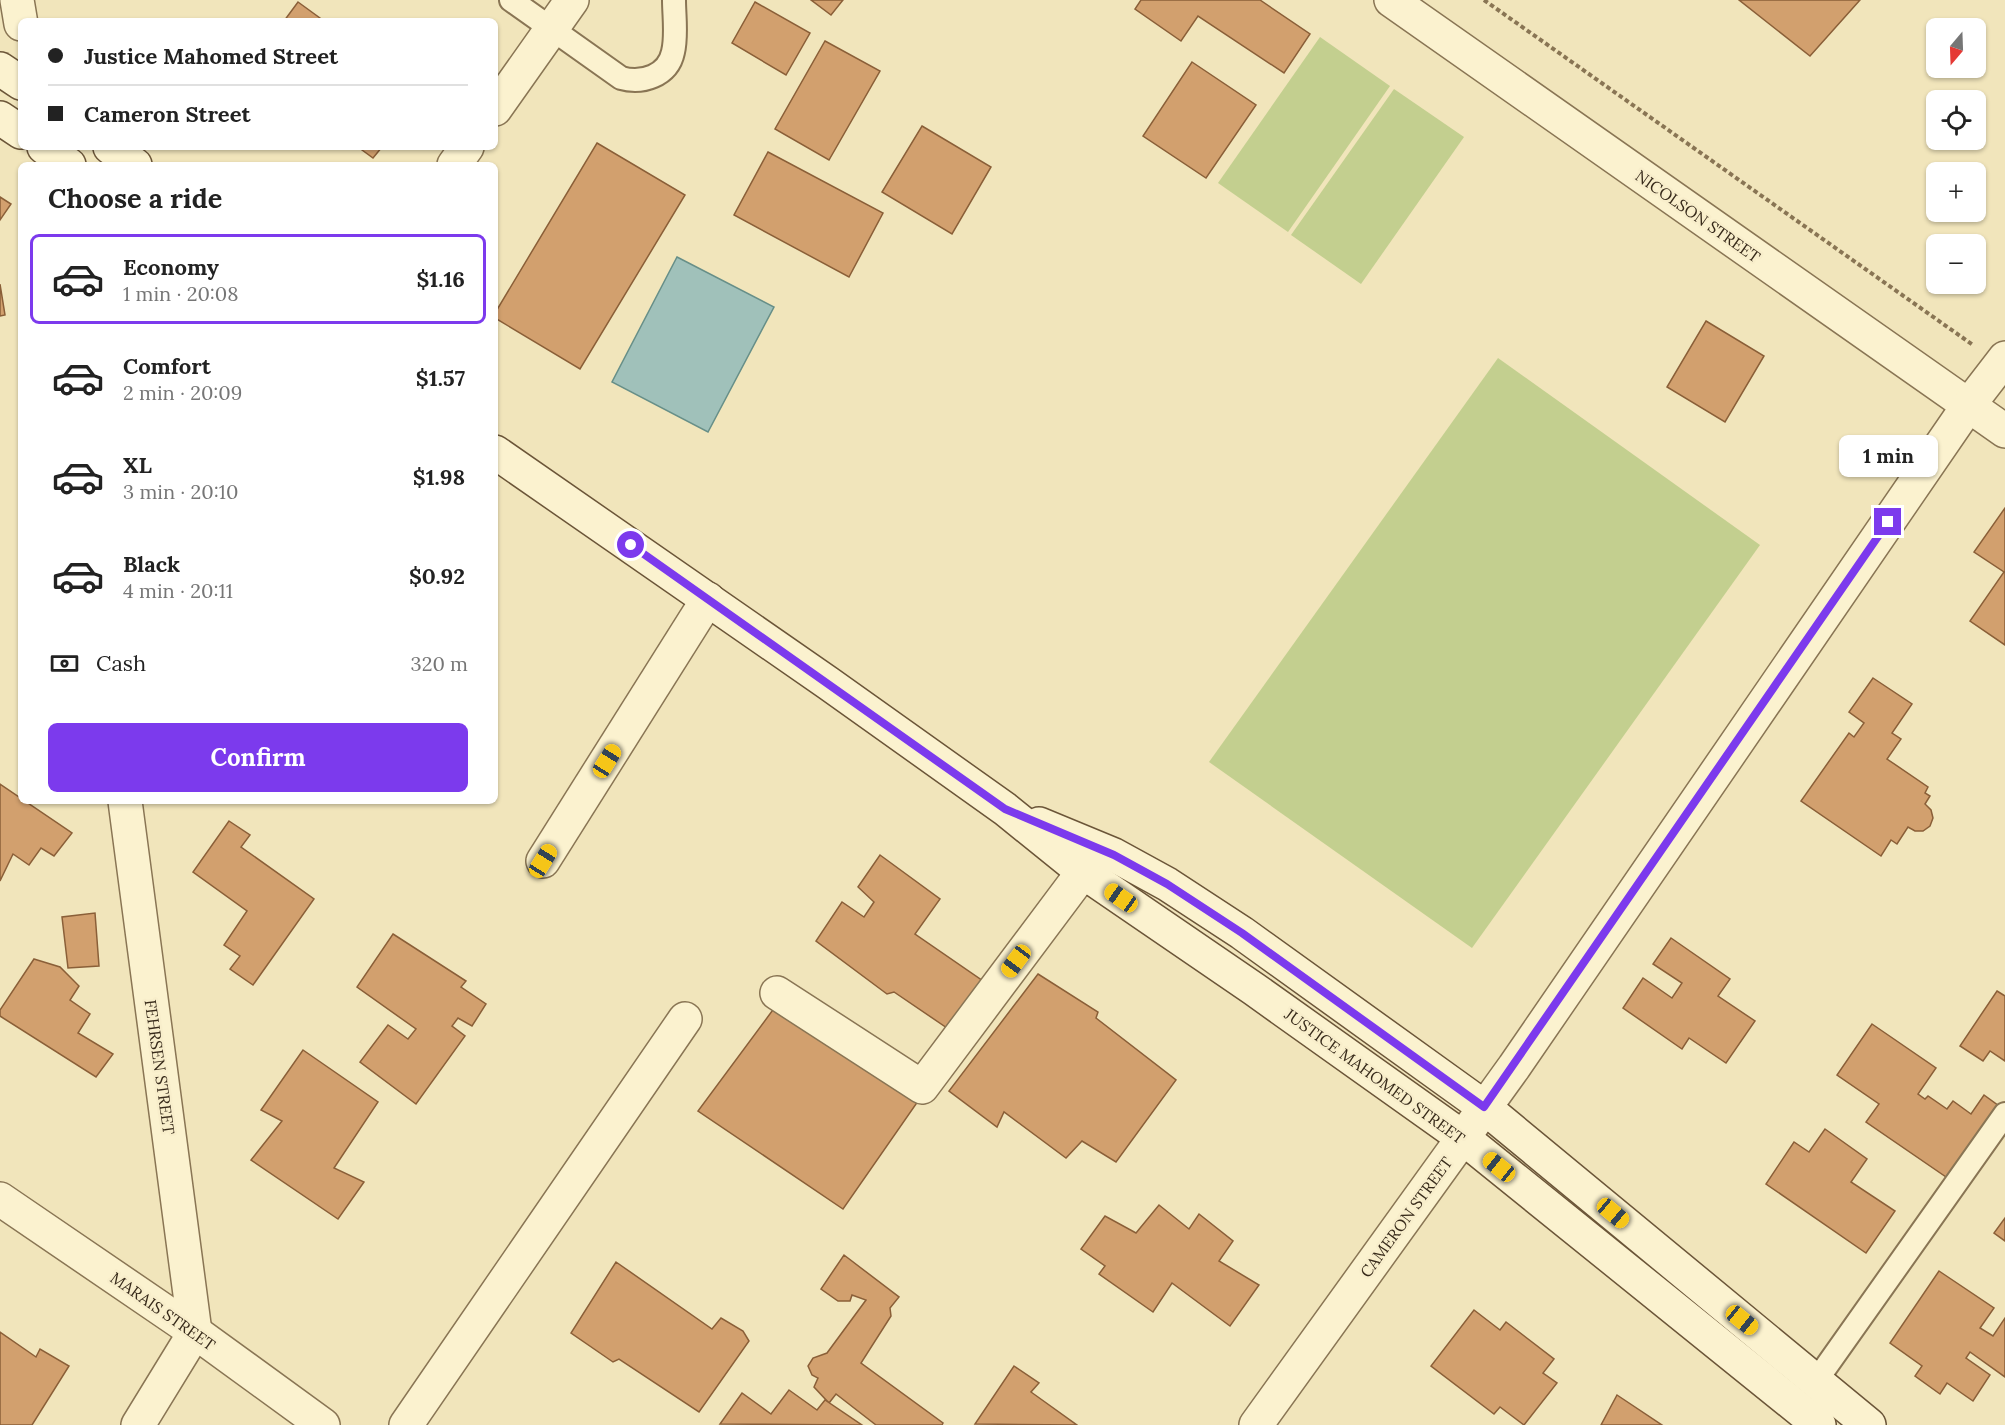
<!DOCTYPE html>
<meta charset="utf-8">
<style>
:root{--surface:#fff;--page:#f6f6f6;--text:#222;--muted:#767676;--line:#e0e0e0;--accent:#7c3aed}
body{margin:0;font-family:Lora,serif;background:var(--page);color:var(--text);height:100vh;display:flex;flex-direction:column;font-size:22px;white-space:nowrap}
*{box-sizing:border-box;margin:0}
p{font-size:20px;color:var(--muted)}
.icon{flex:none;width:33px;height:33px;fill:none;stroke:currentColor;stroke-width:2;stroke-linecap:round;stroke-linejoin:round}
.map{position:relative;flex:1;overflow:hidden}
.panel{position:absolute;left:18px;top:162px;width:480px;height:642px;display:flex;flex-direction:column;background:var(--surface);border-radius:9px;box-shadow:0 2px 4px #0004}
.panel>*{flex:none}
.hud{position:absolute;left:18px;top:18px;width:480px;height:132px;border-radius:9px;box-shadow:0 2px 4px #0004;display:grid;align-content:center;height:132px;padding:0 30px;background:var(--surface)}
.needle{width:39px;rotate:199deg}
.buttons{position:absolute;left:1926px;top:18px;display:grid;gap:12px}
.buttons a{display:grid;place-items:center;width:60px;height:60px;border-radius:9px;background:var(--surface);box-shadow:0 2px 4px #0004;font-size:30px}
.end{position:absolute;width:27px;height:27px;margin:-14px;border:8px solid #7c3aed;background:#fff;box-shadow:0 0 0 3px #fff}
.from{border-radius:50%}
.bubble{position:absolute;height:42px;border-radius:9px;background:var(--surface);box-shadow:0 2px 4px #0004;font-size:20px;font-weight:800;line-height:42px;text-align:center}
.car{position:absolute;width:18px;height:36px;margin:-18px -9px;border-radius:8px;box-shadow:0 0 4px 2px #0007;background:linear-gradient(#f5c518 24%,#345 0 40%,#f5c518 0 76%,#345 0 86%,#f5c518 0)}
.hud b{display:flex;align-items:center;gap:21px;height:57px;font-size:22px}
.hud b+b{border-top:2px solid var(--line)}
.hud i{width:15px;height:15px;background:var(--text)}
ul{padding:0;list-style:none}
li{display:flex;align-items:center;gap:18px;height:90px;margin:0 12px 9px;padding:0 18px;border:3px solid transparent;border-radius:9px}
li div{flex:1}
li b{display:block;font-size:22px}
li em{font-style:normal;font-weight:800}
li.active{border-color:var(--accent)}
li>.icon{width:54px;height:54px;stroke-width:1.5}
h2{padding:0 30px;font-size:27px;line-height:72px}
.pay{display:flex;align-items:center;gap:15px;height:66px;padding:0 30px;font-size:22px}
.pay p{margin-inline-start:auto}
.primary-button{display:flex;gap:12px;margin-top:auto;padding:12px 30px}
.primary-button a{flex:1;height:69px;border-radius:9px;background:var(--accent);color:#fff;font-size:24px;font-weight:800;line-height:69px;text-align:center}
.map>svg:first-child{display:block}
</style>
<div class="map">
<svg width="2005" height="1425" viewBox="0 0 2005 1425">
<rect width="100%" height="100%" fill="#f1e5bb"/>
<g fill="#c3cf8f">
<polygon points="1320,37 1390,86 1288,232 1218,183"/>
<polygon points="1394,89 1464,137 1361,284 1291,235"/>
<polygon points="1498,358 1760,545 1472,948 1209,762"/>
</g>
<polygon fill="#a0c1ba" stroke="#678f88" stroke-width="1.5" points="677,257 774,307 708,432 612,382"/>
<g fill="#d2a06e" stroke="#8a5f38" stroke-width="1.5">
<polygon points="811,0 843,0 831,15"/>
<polygon points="1141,0 1260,0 1310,34 1284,73 1198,16 1181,41 1135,9"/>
<polygon points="1739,0 1860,0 1810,56"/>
<polygon points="298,2 324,21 284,21"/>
<polygon points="755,2 810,33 786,75 732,43"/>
<polygon points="825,41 880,71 829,160 775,129"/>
<polygon points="1192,62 1256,105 1206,178 1143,136"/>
<polygon points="922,126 991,167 952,234 882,192"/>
<polygon points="597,143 685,195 580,369 495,318 495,313"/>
<polygon points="358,147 382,147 373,158"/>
<polygon points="768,152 883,213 849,277 734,215"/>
<polygon points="0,197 11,204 0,220"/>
<polygon points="0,284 5,315 0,316"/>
<polygon points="1706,321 1764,356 1725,422 1667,387"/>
<polygon points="2005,508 2005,645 1970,621 2004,572 1974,552"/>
<polygon points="1873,678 1912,704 1892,733 1901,739 1887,759 1928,787 1925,793 1930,796 1925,804 1931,810 1933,818 1930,826 1923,831 1915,831 1908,827 1897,844 1891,840 1881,856 1801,801 1849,733 1854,737 1864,723 1849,712"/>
<polygon points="0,784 72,833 54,856 41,848 29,865 13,854 0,881"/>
<polygon points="229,821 250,835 241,847 314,899 253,985 230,969 240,956 224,945 247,911 193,872"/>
<polygon points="880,855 940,899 915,934 983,981 950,1030 894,992 887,994 816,941 842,902 864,917 874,902 858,887"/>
<polygon points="95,913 99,966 68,968 62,917"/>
<polygon points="393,934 466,981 461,987 486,1004 472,1026 458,1018 452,1026 465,1036 416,1104 360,1062 388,1025 408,1039 416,1029 357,987"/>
<polygon points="1671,938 1730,979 1718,996 1755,1021 1726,1063 1689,1038 1682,1049 1623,1008 1643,978 1672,998 1682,983 1653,964"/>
<polygon points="34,959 60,967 79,986 70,1000 90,1014 78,1033 113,1054 96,1077 0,1016 0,1010"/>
<polygon points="1038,974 1098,1012 1096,1018 1176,1080 1116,1162 1082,1141 1066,1158 1004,1112 997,1127 949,1091"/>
<polygon points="1997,991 2005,996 2005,1061 1990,1051 1983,1061 1960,1046"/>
<polygon points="781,999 923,1094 843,1209 698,1111"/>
<polygon points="1872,1024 1936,1068 1918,1094 1925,1099 1928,1096 1947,1109 1953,1101 1971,1114 1984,1095 1999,1106 1949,1179 1866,1122 1879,1104 1837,1075"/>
<polygon points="303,1050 378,1102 334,1168 364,1182 338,1219 251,1160 282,1121 261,1110"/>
<polygon points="1825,1129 1867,1159 1851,1182 1895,1211 1866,1253 1766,1184 1794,1142 1809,1152"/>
<polygon points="1159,1205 1189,1229 1199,1214 1233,1241 1219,1261 1259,1285 1230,1326 1172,1283 1153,1312 1099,1274 1105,1266 1081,1249 1105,1216 1136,1233"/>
<polygon points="2005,1218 2005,1241 1994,1233"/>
<polygon points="844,1255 899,1297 890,1308 891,1316 861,1363 943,1423 942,1425 876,1425 836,1394 829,1403 814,1387 818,1378 812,1375 808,1366 813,1358 827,1353 866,1300 852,1295 850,1301 838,1301 821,1289"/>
<polygon points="616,1262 712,1329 721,1318 743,1331 749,1341 699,1412 619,1359 613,1362 571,1333"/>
<polygon points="1939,1271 1994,1308 1980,1328 1993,1336 2005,1318 2005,1377 1970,1352 1966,1358 1990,1375 1973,1401 1947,1383 1940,1394 1915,1376 1922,1366 1890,1343"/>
<polygon points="1474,1310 1500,1330 1506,1322 1554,1359 1543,1373 1557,1383 1524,1425 1500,1407 1494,1414 1431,1366"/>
<polygon points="0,1332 36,1357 40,1349 69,1366 32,1425 0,1425"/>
<polygon points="1014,1366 1039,1383 1031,1392 1077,1425 975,1424"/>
<polygon points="789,1390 817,1410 825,1400 862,1425 720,1424 742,1393 771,1414"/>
<polygon points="1617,1395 1662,1425 1601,1425"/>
</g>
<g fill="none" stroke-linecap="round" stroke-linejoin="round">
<defs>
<g id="service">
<path d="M511,0L621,78C642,84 668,76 673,52C677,36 674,16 674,0"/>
<polyline points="1816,1381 2005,1114"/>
</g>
<g id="minor">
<polyline points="17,0 21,24"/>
<polyline points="1391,0 2005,431"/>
<polyline points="495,109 572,0"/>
<polyline points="454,165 467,147"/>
<polyline points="125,801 195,1332 138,1425"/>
<polyline points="543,861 708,599"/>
<polyline points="777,993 922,1087 1083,872"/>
<polyline points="0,1199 195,1332 323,1425"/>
<polyline points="406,1425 685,1019"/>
<polyline points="1256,1425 1514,1067 1968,406 2005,358"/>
</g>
<g id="secondary">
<polyline points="0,69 21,83"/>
<polyline points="0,118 21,132"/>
<polyline points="44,147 69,165"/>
<polyline points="110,147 135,165"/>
<polyline points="495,452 828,683 1005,809 1083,872 1254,989 1462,1137 1819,1425"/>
<polyline points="1039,824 1114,855 1167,884 1242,933 1484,1107 1869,1425"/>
</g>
</defs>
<use href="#service" stroke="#897554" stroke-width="26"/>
<use href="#minor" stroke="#897554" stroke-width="36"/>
<use href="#secondary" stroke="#6b5538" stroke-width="36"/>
<polyline stroke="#897554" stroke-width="4" stroke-dasharray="4.5 3" stroke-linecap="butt" points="1484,0 1973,345"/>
<use href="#service" stroke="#fbf2cf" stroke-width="22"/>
<use href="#minor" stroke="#fbf2cf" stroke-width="33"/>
<use href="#secondary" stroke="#fbf2cf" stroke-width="33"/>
</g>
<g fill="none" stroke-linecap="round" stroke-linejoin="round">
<polyline stroke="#7c3aed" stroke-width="8" points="631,545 1005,809 1114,855 1167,884 1242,933 1484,1107 1888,522"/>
</g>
<g text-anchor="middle" stroke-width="5" stroke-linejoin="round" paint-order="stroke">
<g font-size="16" fill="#372a1a" stroke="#f8eecb">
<text transform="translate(1698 216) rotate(35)" y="6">NICOLSON STREET</text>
<text transform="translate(160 1067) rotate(82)" y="6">FEHRSEN STREET</text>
<text transform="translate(1375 1076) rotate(36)" y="6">JUSTICE MAHOMED STREET</text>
<text transform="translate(1406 1217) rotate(-54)" y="6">CAMERON STREET</text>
<text transform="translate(163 1311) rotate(35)" y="6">MARAIS STREET</text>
</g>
</g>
</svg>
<div class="buttons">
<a><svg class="needle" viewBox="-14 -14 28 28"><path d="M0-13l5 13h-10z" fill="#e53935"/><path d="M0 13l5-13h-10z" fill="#767676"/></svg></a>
<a><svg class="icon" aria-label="locate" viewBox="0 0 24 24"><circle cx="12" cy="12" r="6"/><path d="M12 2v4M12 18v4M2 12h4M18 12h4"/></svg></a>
<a>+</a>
<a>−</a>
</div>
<i class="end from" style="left:631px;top:545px"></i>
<i class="end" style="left:1888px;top:522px"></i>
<div class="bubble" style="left:1839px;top:435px;width:99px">1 min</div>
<i class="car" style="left:607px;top:761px;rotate:32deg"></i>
<i class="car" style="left:543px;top:861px;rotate:32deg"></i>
<i class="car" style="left:1121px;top:898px;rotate:305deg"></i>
<i class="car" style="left:1016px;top:961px;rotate:217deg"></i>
<i class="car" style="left:1499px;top:1167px;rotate:309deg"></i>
<i class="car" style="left:1613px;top:1213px;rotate:130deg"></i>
<i class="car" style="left:1742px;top:1320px;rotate:129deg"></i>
<div class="hud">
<b><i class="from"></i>Justice Mahomed Street</b>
<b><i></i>Cameron Street</b>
</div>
<section class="panel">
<h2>Choose a ride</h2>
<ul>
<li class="active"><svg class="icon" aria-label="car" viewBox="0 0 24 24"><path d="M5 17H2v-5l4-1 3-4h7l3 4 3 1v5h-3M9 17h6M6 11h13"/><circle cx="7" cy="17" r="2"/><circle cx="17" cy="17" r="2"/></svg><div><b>Economy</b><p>1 min · 20:08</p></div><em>$1.16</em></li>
<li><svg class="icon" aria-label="car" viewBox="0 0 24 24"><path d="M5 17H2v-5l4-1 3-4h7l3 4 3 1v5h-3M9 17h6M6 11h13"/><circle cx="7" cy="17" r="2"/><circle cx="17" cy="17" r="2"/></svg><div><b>Comfort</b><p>2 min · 20:09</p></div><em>$1.57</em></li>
<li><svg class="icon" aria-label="car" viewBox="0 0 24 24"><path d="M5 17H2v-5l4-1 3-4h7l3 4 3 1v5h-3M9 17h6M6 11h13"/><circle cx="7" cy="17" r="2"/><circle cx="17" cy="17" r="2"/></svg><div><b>XL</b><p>3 min · 20:10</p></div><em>$1.98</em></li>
<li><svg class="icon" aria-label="car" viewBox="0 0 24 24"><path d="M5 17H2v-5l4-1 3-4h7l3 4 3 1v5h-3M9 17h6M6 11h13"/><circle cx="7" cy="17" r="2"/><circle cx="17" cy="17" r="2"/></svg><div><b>Black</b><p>4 min · 20:11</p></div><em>$0.92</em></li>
</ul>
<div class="pay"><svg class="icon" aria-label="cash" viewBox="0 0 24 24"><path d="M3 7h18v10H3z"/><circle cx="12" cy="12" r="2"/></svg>Cash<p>320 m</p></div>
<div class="primary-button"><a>Confirm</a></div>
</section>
</div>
